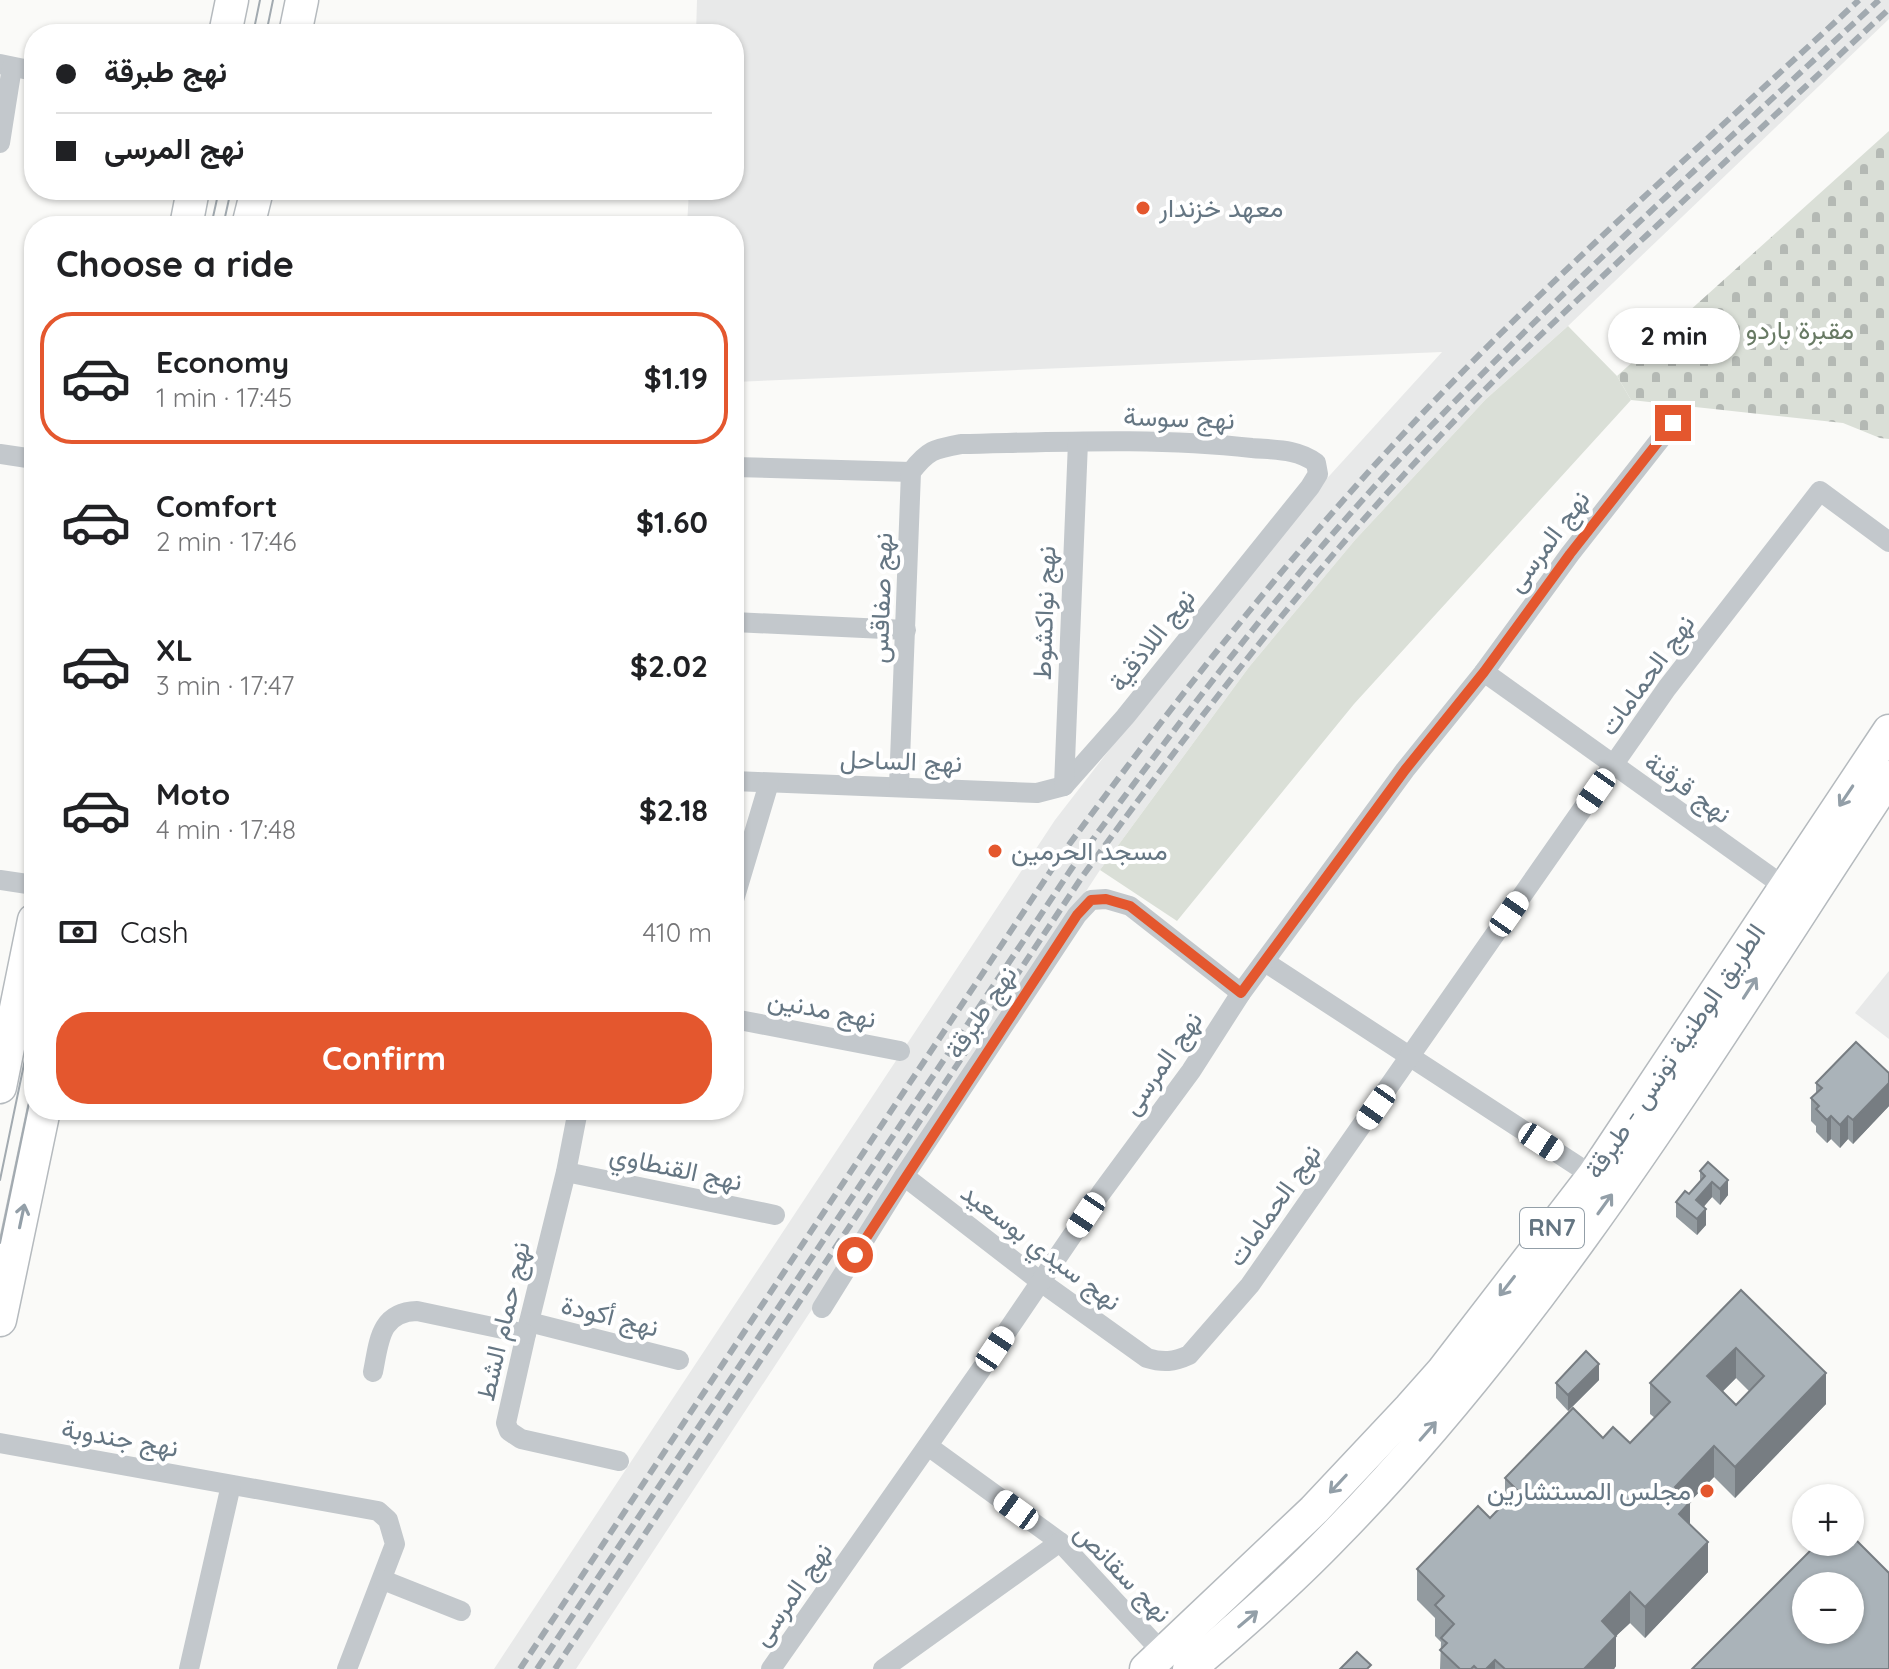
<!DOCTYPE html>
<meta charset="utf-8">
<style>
:root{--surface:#fff;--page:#f6f6f6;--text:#202124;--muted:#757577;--line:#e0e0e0;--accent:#e4572e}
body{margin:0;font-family:Quicksand,Vazirmatn,sans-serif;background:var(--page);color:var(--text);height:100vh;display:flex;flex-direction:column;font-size:30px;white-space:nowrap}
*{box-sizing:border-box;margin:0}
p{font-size:26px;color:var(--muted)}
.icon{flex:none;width:44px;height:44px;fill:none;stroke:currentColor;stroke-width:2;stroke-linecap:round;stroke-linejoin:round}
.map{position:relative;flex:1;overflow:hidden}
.details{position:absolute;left:24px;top:216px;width:720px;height:904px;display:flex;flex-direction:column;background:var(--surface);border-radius:32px;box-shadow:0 2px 6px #0004}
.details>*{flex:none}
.guide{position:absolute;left:24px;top:24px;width:720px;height:176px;border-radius:32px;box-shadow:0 2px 6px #0004;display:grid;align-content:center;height:176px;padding:0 32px;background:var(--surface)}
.buttons{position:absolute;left:1792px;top:1484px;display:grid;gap:16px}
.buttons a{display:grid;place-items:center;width:72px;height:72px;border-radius:50%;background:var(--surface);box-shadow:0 2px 6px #0004;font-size:40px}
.end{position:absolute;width:36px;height:36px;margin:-18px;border:10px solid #e4572e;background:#fff;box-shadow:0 0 0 4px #fff}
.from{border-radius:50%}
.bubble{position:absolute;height:56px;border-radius:28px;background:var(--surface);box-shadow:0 2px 6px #0004;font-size:26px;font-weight:800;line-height:56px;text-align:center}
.car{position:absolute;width:24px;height:48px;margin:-24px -12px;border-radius:10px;box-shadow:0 0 6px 2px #0007;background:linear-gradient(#fff 24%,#345 0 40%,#fff 0 76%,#345 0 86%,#fff 0)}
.guide b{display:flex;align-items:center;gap:28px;height:76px;font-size:30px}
.guide b+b{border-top:2px solid var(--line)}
.guide i{width:20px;height:20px;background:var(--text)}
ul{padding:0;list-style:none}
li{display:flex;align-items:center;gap:24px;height:132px;margin:0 16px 12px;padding:0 16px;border:4px solid transparent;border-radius:32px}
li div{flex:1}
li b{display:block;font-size:30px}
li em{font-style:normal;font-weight:800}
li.current{border-color:var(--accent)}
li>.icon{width:72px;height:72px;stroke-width:1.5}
h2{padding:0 32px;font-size:36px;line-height:96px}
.pay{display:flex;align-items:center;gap:20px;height:88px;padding:0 32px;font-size:30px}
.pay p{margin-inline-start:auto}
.primary-button{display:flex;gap:16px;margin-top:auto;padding:16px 32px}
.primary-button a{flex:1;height:92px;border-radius:32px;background:var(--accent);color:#fff;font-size:32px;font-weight:800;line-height:92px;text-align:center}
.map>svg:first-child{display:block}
</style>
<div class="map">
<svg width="1889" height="1669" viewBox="0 0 1889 1669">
<defs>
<pattern id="cemetery-stones" width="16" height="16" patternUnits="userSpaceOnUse" patternTransform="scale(2)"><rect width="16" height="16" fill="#dadfd7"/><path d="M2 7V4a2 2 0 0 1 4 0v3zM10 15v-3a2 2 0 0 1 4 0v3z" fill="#b4b9b4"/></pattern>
</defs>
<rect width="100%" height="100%" fill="#fafaf8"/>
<g fill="#e8e9e9">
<polygon points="697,0 1889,0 1889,19 1568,326 1486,399 1355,540 1249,667 1100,870 576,1669 494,1669 1055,820 1208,622 1311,496 1442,352 734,382 734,226 687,226 689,190 734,190 734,34 696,34"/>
<polygon points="1889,971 1889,1039 1855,1013"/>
</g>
<polygon fill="#dadfd7" points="1568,326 1617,376 1631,400 1354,704 1177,921 1100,870 1249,667 1355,540 1486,399"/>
<polygon fill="url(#cemetery-stones)" points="1889,131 1889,439 1880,438 1843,423 1631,400 1617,376"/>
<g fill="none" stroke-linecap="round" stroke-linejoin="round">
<defs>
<g id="primary">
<polyline points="225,34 232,0"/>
<polyline points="295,34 302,0"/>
<polyline points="186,226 193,190"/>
<polyline points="248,226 257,190"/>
<polyline points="0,1087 34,920"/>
<polyline points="0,1320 44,1110"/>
<polyline points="1146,1669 1314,1510 1410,1408 1442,1372 1593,1176 1889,731"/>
<path d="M1189,1669C1240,1626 1290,1582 1336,1534C1555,1310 1717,1037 1889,777"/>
</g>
</defs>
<use href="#primary" stroke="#b5babe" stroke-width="35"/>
<g stroke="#c3c8cc" stroke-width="20">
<polyline points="0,64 34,71"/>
<polyline points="0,143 12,67"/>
<polyline points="0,454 34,459"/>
<polyline points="734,467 911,472"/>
<polyline points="734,622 906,630"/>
<polyline points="1484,672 1785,887"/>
<polyline points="734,781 1037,793 1064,786"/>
<path d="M899,786L911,472C928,450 934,449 961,444C1058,442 1155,437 1252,448C1275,450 1298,449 1316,463L1318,474L1310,487L1125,717L1064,786"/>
<polyline points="1064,786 1078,442"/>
<polyline points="0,880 34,885"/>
<polyline points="734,900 769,783"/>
<polyline points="1265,962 1593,1176"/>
<polyline points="734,1019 900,1051"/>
<polyline points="578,1110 566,1172 526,1334 506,1423 509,1431 521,1439 619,1461"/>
<polyline points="566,1172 775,1215"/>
<path d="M904,1176L1041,1282L1147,1358C1163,1363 1174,1362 1189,1355L1250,1285L1667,688L1820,491L1889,542"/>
<polyline points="822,1308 904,1176 1077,915 1091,900 1106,899 1130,906 1241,993"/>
<polyline points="529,1322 679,1360"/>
<path d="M373,1372C379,1343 379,1312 417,1311L526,1334"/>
<polyline points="0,1443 378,1511 388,1520 395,1544 347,1669"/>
<polyline points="928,1446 1060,1542 1163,1653"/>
<polyline points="383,1580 461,1611"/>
<polyline points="189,1669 231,1485"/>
<polyline points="771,1669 980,1371 1101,1193 1191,1071 1241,993 1405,770 1484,672 1570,554 1673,423"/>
<polyline points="883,1669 1060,1542"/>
</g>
<use href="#primary" stroke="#fff" stroke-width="32"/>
<g stroke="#a2aab0" stroke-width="2">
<polyline points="253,34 260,0"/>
<polyline points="266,34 273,0"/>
<polyline points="211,226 219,190"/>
<polyline points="223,226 231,190"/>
<polyline points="0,1180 34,1016"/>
<polyline points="0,1243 34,1079"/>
</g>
<g stroke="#a2aab0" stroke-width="6" stroke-dasharray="12 6" stroke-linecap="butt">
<path d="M520,1669L1060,857C1172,704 1289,555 1420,416C1558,270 1711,137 1859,0"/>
<path d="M537,1669L1072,868C1184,714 1299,563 1431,426C1574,278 1728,140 1879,0"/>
<path d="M555,1669L1082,877C1193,724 1309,574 1439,437C1505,367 1576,301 1647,235C1727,160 1808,84 1889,9"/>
</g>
</g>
<g fill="#929a9f" fill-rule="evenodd">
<polygon points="1889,1073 1889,1106 1853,1144 1848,1139 1840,1148 1831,1139 1827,1143 1816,1132 1816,1126 1811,1121 1811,1098 1816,1093 1816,1083"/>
<polygon points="1700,1171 1728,1195 1720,1205 1712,1197 1703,1207 1706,1225 1697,1235 1676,1217 1676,1202 1689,1194 1700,1182"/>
<path d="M1741,1290L1826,1404L1735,1498L1714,1477L1690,1501V1525L1708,1572L1645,1638L1630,1623L1616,1636V1666L1614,1669H1440L1441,1642L1435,1636V1618L1417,1600V1569L1490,1518L1505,1502V1478L1603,1438L1630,1443L1655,1418L1650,1414V1383ZM1736,1378L1749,1391L1736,1405L1722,1392Z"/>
<polygon points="1599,1380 1568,1411 1556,1398 1556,1383"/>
</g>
<g fill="#777d82">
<polygon points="1889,1083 1889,1106 1853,1144 1853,1120"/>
<polygon points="1831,1116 1831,1139 1827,1143 1827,1120"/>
<polygon points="1848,1116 1848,1139 1840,1148 1840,1125"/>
<polygon points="1728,1180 1728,1195 1720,1205 1720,1189"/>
<polygon points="1712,1182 1712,1197 1696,1216 1696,1200"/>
<polygon points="1706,1209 1706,1225 1697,1235 1697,1219"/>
<polygon points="1736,1348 1736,1378 1707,1407 1707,1376"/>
<polygon points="1599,1364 1599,1380 1568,1411 1568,1395"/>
<polygon points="1826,1373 1826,1404 1735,1498 1735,1467"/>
<polygon points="1714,1446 1714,1477 1675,1517 1675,1487"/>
<polygon points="1690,1502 1690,1532 1679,1514"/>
<polygon points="1708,1542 1708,1572 1645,1638 1645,1607"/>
<polygon points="1630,1592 1630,1623 1616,1636 1616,1666 1614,1669 1584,1669 1602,1621"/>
<polygon points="1495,1660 1495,1669 1486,1669"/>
</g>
<g fill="#aab3b9" stroke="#777d82" stroke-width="2" fill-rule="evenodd">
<polygon points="1856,1042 1889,1073 1889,1083 1853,1120 1848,1116 1840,1125 1831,1116 1827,1120 1816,1109 1819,1106 1811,1098 1822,1088 1816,1083"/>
<polygon points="1708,1162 1728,1180 1720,1189 1712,1182 1696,1200 1706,1209 1697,1219 1676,1202 1685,1191 1689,1194 1705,1176 1700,1171"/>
<path d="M1741,1290L1826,1373L1735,1467L1714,1446L1675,1487L1690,1502L1679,1514L1708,1542L1645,1607L1630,1592L1602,1621L1616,1636L1584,1669H1505L1495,1660L1486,1669H1477L1474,1666L1471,1669H1460L1440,1650L1447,1643L1441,1638L1454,1624L1435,1605L1444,1596L1417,1569L1478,1506L1490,1518L1517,1490L1505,1478L1573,1408L1603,1438L1613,1427L1630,1443L1670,1402L1650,1383ZM1736,1348L1764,1376L1736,1405L1707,1376Z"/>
<polygon points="1586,1351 1599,1364 1568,1395 1556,1383"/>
<path d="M1850,1534L1889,1573V1669H1692L1819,1542H1850ZM1806,1586H1850V1630H1806Z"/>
<polygon points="1357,1652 1371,1665 1367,1669 1340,1669"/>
</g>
<defs><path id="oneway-shaft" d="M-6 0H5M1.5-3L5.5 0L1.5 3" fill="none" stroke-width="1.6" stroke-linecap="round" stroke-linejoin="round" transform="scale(2)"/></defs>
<g stroke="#939fa8">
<use href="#oneway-shaft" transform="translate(1846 796) rotate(124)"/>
<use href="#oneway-shaft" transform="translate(1750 988) rotate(-57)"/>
<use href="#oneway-shaft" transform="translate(1605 1204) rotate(-54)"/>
<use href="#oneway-shaft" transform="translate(22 1216) rotate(-78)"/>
<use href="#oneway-shaft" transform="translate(1507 1286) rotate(128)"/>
<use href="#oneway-shaft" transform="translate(1428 1431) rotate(-49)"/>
<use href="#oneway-shaft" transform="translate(1338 1484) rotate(133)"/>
<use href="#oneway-shaft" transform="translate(1248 1619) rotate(-40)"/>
</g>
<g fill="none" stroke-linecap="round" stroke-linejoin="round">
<polyline stroke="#e4572e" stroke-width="10" points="855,1255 1077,915 1091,900 1106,899 1130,906 1241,993 1405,770 1484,672 1570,554 1673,423"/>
</g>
<g fill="#e4572e" stroke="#fff" stroke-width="3">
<circle cx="1143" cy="208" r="8"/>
<circle cx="995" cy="851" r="8"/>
<circle cx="1707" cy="1491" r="8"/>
</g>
<g text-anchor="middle" stroke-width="8" stroke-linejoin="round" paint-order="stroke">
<rect fill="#fff" stroke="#939fa8" stroke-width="2" x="1520" y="1208" width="64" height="40" rx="6"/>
<g font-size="24" font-weight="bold" fill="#657683">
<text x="1552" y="1236">RN7</text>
</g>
<g font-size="26" fill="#657683" stroke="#fff" text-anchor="start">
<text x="1159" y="217">معهد خزندار</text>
<text x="1011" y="860">مسجد الحرمين</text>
<text x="1691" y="1500" text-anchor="end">مجلس المستشارين</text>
</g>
<g font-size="26" fill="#687a64" stroke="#fff">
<text x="1800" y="339">مقبرة باردو</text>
</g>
<g font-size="26" fill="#657683" stroke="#fff">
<text transform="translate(1179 418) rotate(2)" y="9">نهج سوسة</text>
<text transform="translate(1548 541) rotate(-53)" y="9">نهج المرسى</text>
<text transform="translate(881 598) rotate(-88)" y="9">نهج صفاقس</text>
<text transform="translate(1044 613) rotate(-88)" y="9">نهج نواكشوط</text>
<text transform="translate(1152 640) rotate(-52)" y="9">نهج اللاذقية</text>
<text transform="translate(1647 675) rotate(-54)" y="9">نهج الحمامات</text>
<text transform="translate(901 761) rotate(2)" y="9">نهج الساحل</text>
<text transform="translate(1688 788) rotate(36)" y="9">نهج قرقنة</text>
<text transform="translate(822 1009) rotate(11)" y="9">نهج مدنين</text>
<text transform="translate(981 1012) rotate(-56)" y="9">نهج طبرقة</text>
<text transform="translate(1675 1051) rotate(-56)" y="9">الطريق الوطنية تونس - طبرقة</text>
<text transform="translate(1162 1063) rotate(-55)" y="9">نهج المرسى</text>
<text transform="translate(676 1168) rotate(12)" y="9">نهج القنطاوي</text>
<text transform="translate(1274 1205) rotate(-55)" y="9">نهج الحمامات</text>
<text transform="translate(1041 1247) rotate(37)" y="9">نهج سيدي بوسعيد</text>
<text transform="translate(610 1316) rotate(14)" y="9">نهج أكودة</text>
<text transform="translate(503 1321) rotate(-77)" y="9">نهج حمام الشط</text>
<text transform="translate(120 1438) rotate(10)" y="9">نهج جندوبة</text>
<text transform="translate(1123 1573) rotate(46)" y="9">نهج سقانص</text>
<text transform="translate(792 1594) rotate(-55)" y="9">نهج المرسى</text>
</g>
</g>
</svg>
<div class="buttons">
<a>+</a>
<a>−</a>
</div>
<i class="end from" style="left:855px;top:1255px"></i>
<i class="end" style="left:1673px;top:423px"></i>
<div class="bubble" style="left:1608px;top:308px;width:132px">2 min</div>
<i class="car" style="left:1596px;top:791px;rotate:215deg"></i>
<i class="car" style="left:1509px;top:914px;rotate:35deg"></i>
<i class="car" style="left:1376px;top:1107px;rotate:215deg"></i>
<i class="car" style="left:1541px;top:1142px;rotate:123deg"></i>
<i class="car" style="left:1086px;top:1215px;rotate:214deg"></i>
<i class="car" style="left:995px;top:1349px;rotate:34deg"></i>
<i class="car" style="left:1016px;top:1510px;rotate:306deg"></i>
<div class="guide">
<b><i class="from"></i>نهج طبرقة</b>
<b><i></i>نهج المرسى</b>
</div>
<section class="details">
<h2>Choose a ride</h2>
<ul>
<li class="current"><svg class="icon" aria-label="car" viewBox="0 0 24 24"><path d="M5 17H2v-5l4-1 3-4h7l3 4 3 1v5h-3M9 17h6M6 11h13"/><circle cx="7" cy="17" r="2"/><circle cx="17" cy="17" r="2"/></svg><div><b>Economy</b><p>1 min · 17:45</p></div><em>$1.19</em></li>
<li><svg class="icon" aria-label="car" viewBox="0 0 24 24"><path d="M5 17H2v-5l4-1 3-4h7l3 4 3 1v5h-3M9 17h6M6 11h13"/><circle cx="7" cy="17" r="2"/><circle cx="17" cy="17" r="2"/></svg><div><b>Comfort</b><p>2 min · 17:46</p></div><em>$1.60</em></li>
<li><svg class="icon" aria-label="car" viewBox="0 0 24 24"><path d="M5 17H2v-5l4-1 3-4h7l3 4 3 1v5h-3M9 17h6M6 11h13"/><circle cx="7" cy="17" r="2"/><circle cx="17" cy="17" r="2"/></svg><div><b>XL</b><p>3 min · 17:47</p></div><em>$2.02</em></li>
<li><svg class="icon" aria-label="car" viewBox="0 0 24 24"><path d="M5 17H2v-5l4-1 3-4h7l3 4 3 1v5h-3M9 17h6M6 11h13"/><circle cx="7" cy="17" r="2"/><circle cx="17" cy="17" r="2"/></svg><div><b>Moto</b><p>4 min · 17:48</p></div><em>$2.18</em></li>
</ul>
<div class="pay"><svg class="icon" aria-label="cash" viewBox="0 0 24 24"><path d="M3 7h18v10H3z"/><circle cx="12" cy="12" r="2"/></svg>Cash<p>410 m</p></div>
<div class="primary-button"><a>Confirm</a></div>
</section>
</div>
